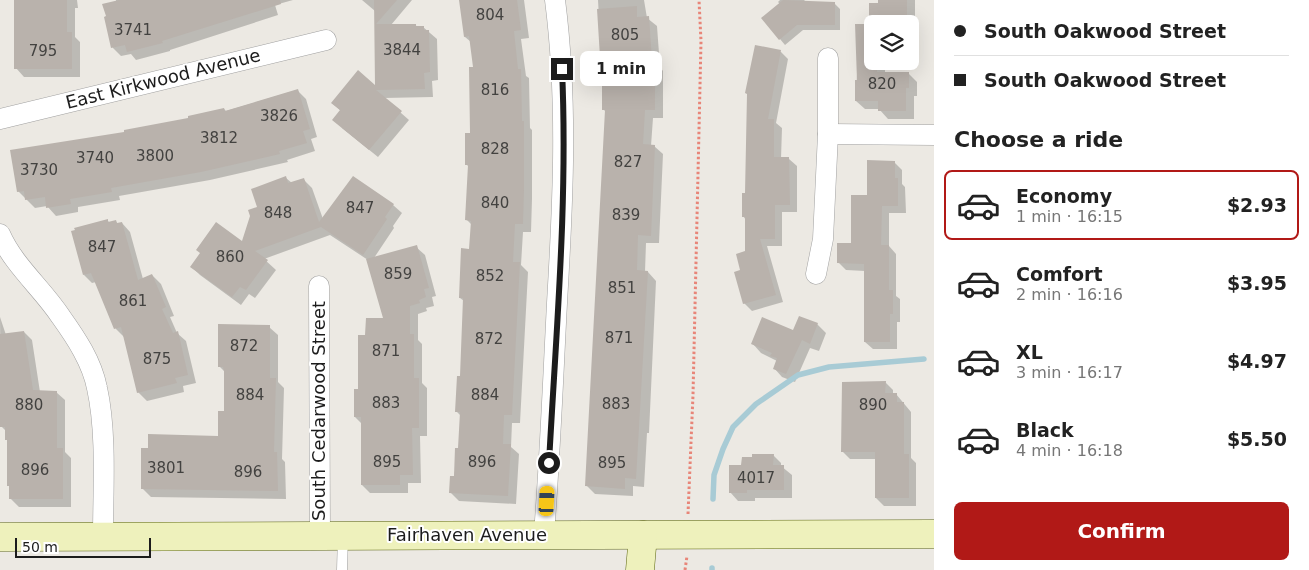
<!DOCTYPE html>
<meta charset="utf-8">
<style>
:root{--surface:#fff;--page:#f2f2f2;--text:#222;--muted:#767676;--line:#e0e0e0;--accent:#b11917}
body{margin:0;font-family:"DejaVu Sans",sans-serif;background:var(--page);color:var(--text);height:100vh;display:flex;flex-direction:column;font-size:19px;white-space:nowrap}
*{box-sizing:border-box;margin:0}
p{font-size:16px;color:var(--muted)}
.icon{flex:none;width:28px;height:28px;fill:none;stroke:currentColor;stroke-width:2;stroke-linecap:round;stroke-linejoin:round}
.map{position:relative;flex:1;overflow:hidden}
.sheet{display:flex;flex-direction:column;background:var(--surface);width:375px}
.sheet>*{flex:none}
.top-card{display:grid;align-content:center;height:110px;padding:0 20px;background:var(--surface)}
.buttons{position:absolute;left:864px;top:15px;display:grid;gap:10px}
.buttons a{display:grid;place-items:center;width:55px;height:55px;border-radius:8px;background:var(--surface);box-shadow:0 5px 20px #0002;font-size:25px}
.scale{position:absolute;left:15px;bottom:12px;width:136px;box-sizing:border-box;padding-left:5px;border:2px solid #1c1c1c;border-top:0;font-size:14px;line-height:18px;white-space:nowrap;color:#1c1c1c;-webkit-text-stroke:4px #fff;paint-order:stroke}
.end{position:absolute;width:22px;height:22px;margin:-11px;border:6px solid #1c1c1c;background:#fff;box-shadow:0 0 0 2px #fff}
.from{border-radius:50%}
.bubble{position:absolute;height:35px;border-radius:8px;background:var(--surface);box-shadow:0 5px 20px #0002;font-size:16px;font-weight:700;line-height:35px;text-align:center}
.car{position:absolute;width:15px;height:30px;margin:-15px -8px;border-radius:6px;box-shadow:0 0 4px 1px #0007;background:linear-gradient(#f5c518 24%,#345 0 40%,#f5c518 0 76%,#345 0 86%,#f5c518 0)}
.top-card b{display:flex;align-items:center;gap:18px;height:48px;font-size:19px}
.top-card b+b{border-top:1px solid var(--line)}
.top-card i{width:12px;height:12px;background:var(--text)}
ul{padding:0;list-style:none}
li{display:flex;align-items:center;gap:15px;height:70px;margin:0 10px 8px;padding:0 10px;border:2px solid transparent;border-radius:8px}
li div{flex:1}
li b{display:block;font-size:19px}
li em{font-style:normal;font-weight:700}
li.active{border-color:var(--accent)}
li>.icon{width:45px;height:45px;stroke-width:1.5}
h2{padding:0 20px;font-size:22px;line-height:60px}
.cta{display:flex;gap:10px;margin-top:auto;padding:10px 20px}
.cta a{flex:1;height:58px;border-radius:8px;background:var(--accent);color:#fff;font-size:20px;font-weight:700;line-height:58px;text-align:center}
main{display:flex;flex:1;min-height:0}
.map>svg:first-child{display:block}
</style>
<main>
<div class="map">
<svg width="934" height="570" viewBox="0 0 934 570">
<rect width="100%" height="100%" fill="#ece9e3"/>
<g fill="#0003">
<polygon points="16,0 77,0 78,8 75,8 75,37 80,42 80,77 24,77 16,68"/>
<polygon points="116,0 293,0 275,5 278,15 170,50 170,51 136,60 131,54 121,56 113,48 105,18 116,2"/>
<polygon points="362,0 412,0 391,25 415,25 418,27 423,27 437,39 438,80 432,81 433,97 384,98 409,120 378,157 342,128 341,111 332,103 376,88 375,11"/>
<polygon points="465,0 524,0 529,38 521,39 526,76 529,78 530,128 532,130 532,199 531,232 523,232 521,265 528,272 520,423 512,423 511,447 519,454 516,504 459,501 451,493 459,449 461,416 457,412 461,377 464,301 460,298 471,250 472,225 467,220 469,167 467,165 471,135 474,69 471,42 465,37"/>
<polygon points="598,0 644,0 647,18 657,26 660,67 663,71 663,118 653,118 651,146 654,146 663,154 659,243 646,243 645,272 648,272 656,281 649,433 647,433 644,487 633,486 633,496 595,494 587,486 606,112 604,110 603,58 601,56"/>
<polygon points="780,0 804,0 807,3 834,3 840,9 840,30 803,30 785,45 780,39 780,4 778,2"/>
<polygon points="879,0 915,0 915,40 910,40 910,24 872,24 872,61 885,61 885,73 909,74 917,82 917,96 914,96 914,119 888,119 879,109 865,109 856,101 858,47 870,25 879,4"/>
<polygon points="756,47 781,52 788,59 776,123 782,128 781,159 789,159 797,166 797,212 782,212 782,246 767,246 783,302 752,311 744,303 742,271 746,252 746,220 743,216 746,195"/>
<polygon points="297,90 306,99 317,137 311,139 315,151 287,160 288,162 210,180 119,196 120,200 78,207 78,212 56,216 47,206 35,208 18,191 126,133 190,119 224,109 226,111"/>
<polygon points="894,162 902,170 902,184 905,187 906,213 889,213 889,246 896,254 896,296 900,299 900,322 897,322 897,349 873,349 865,342 865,271 846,270 838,262 852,244 869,196"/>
<polygon points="286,178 292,183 303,179 312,188 323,219 393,205 402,213 393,226 394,228 374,258 416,247 425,255 436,296 432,297 434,306 426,308 427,311 418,314 418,340 422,344 422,383 427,388 427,436 420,436 421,483 408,483 408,493 370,493 362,485 362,424 355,417 359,390 385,319 368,260 330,235 264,259 276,270 255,298 249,294 241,305 200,275 192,267 242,243 258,208"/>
<polygon points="108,221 110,223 115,221 118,224 122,223 130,232 143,279 152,275 161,284 174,316 170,317 177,333 186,341 196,383 183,386 184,392 147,401 138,392 124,337 116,329 96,282 92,283 84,275"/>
<polygon points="0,317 6,335 24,332 32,340 40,392 56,392 65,400 65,452 71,458 71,507 19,507 10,498 10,487 9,486 9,442 6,439 6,431 1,426"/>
<polygon points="817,324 826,333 819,351 810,348 795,382 782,377 774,368 777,361 761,353 753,344"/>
<polygon points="269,327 278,335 278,382 284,388 282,459 285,462 286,499 151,497 142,488 219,437 225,412 225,372 219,366"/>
<polygon points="885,382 893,390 893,394 896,394 911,412 911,458 916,463 916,506 884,506 876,498 876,459 850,459 842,451"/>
<polygon points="773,455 781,463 781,466 792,475 792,498 755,498 755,501 738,501 730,492"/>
</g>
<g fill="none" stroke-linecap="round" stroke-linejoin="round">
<g stroke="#a8cbd5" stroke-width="5.5">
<polyline points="713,499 714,475 723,449 733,427 756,404 798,375 829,367 924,359"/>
<polyline points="712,570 712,568"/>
</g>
</g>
<g fill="#b9b2ac">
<polygon points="14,0 67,0 67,32 72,32 72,69 14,69"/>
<polygon points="119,0 280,0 281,4 162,41 163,43 127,52 125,45 111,48 104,17 106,16 102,4"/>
<polygon points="374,0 397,0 376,24 416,24 416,26 424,26 424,30 429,30 430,72 424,73 425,89 376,90 402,111 369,150 332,120 340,110 331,103 358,70 375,85"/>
<polygon points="459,0 517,0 521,30 514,31 518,69 521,69 522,121 524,121 524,190 523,224 515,224 513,262 520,262 512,415 504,415 503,444 511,444 508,496 449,493 450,476 454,476 455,448 458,448 460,412 455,412 457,376 460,376 463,298 459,298 461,248 469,249 471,221 465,220 468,165 465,165 465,133 470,133 469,67 473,67 469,36 464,37"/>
<polygon points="783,0 835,2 835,25 797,25 779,40 761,18"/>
<polygon points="878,0 907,0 907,24 872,24 872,61 877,61 877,72 909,72 909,88 906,88 906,111 878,111 878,101 855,101 855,80 857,80 855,24 869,24 869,3 878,3"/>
<polygon points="637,6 637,17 649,16 652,61 655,61 655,110 645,110 643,144 655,145 651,236 638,235 637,270 648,271 636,479 625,478 625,489 585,486 605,110 602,110 602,56 600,57 597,9"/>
<polygon points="755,45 781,50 768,119 774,119 774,157 789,157 790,205 775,205 775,239 760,239 776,295 743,304 734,272 740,270 736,254 745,251 745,217 742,217 742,193 745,193 747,94 745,93"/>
<polygon points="298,89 310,129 303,131 307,143 279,151 280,154 201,172 111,188 112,192 70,199 71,204 46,208 45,197 25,200 24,191 17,192 10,150 124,132 124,130 188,118 188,116 224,108 225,111"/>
<polygon points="867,160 895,161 895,178 898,178 898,206 882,206 881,245 889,245 889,290 893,290 893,314 890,314 890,342 864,342 864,264 837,263 837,243 851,243 851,195 867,195"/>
<polygon points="286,176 288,183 304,178 319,222 353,176 394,204 385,217 387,219 363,255 321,227 255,251 268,260 246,290 240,287 232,297 190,267 200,253 196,250 216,222 242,241 250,216 248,210 257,207 251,189"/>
<polygon points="108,219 108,222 116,220 117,223 122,222 138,280 152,274 166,307 162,309 173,333 178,331 188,375 175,378 177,383 137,393 121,327 114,329 91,273 83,275 71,231 75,230 74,228"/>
<polygon points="417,245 429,288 424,289 426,297 419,300 420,303 410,306 410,334 414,334 414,378 419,378 419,428 412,428 413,475 400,475 400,485 361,485 361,417 354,417 354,389 358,389 358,335 365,335 366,318 383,318 366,259"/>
<polygon points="799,316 818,323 810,344 802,340 786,374 773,369 777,358 770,356 772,353 751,344 762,317 793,330"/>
<polygon points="218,324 270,325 270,378 276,378 274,452 277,452 278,491 141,489 141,448 148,448 148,434 218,436 218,411 224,411 224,371 223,367 218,367"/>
<polygon points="24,331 33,390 57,391 57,448 63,448 63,499 9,499 9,486 7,486 7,440 5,440 5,427 0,427 0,334"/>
<polygon points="886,381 885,393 897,393 897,402 904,402 904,454 909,454 909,498 875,498 875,452 841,452 842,382"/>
<polygon points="752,454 774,454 773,465 784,465 784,490 747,490 747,493 729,493 729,465 741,465 742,457 752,457"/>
</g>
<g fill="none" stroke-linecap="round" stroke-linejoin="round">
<defs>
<polyline id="lane" points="342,570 343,536"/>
<g id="street">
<polyline points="0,119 326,40"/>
<polyline points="828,134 934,135"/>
<path d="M0,234C14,266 42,288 61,317C76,338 92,362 97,388C107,433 103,490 103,536"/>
<polyline points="816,274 823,239 828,134 828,58"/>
<polyline points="319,286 320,535"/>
<path d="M544,534C550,457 553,380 557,303C563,202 568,101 555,0"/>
</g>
<g id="secondary">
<polyline points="0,537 934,534"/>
<polyline points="640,570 643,535"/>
</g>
</defs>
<use href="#lane" stroke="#a0a0a0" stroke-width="11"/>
<use href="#street" stroke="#a0a0a0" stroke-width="21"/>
<use href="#secondary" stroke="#5b6511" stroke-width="29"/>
<g stroke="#e88578" stroke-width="3" stroke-dasharray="2.5 2.5" stroke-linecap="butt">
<polyline points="688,514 693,395 701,41 699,0"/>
<polyline points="685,570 687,556"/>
</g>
<use href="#lane" stroke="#fff" stroke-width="10"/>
<use href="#street" stroke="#fff" stroke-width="20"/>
<use href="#secondary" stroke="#eef1bc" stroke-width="28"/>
</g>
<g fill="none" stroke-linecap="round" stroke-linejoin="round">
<path stroke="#1c1c1c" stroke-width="6" d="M549,463C556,332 568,200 562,69"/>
</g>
<g text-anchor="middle" stroke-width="4" stroke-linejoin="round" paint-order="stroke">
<g font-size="15" fill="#434240">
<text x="490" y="20">804</text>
<text x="133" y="35">3741</text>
<text x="625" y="40">805</text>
<text x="402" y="55">3844</text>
<text x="43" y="56">795</text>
<text x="882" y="89">820</text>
<text x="495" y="95">816</text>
<text x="279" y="121">3826</text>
<text x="219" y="143">3812</text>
<text x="495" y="154">828</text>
<text x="155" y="161">3800</text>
<text x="95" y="163">3740</text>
<text x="628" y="167">827</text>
<text x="39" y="175">3730</text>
<text x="495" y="208">840</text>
<text x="360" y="213">847</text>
<text x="278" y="218">848</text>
<text x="626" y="220">839</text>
<text x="102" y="252">847</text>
<text x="230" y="262">860</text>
<text x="398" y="279">859</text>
<text x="490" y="281">852</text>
<text x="622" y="293">851</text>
<text x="133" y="306">861</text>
<text x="619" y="343">871</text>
<text x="489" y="344">872</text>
<text x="244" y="351">872</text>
<text x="386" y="356">871</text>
<text x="157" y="364">875</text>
<text x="250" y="400">884</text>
<text x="485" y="400">884</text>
<text x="386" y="408">883</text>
<text x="616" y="409">883</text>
<text x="29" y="410">880</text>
<text x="873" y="410">890</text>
<text x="387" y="467">895</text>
<text x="482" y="467">896</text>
<text x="612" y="468">895</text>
<text x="166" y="473">3801</text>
<text x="35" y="475">896</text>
<text x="248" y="477">896</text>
<text x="756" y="483">4017</text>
</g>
<g font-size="18" fill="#1c1c1c" stroke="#fff">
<text transform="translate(163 79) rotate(-14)" y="6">East Kirkwood Avenue</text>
<text transform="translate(319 411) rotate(-90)" y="6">South Cedarwood Street</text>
<text x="467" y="541">Fairhaven Avenue</text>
</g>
</g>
</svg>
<div class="buttons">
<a><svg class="icon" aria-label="layers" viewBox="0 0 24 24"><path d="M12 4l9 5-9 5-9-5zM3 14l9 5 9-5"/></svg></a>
</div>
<div class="scale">50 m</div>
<i class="end from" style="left:549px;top:463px"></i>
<i class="end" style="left:562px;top:69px"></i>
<div class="bubble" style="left:580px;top:51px;width:82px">1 min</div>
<i class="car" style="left:547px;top:501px;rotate:3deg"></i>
</div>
<section class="sheet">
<div class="top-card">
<b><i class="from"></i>South Oakwood Street</b>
<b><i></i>South Oakwood Street</b>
</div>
<h2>Choose a ride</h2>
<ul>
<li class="active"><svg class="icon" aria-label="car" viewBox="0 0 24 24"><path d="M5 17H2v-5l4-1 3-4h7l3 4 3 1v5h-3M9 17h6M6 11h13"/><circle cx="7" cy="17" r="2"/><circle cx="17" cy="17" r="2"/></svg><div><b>Economy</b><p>1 min · 16:15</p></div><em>$2.93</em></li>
<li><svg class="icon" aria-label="car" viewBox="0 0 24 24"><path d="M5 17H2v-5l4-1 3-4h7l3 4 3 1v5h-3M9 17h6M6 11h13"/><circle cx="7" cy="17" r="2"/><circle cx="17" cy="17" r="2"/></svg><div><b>Comfort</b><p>2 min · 16:16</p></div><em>$3.95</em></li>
<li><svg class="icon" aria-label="car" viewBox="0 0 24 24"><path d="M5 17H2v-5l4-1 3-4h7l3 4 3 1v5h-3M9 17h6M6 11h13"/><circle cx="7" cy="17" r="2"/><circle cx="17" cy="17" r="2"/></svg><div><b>XL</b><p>3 min · 16:17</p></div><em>$4.97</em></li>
<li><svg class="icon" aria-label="car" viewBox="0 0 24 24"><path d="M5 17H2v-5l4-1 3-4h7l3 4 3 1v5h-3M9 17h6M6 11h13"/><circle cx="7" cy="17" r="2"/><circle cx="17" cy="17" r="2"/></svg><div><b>Black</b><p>4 min · 16:18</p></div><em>$5.50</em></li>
</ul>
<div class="cta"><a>Confirm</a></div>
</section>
</main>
